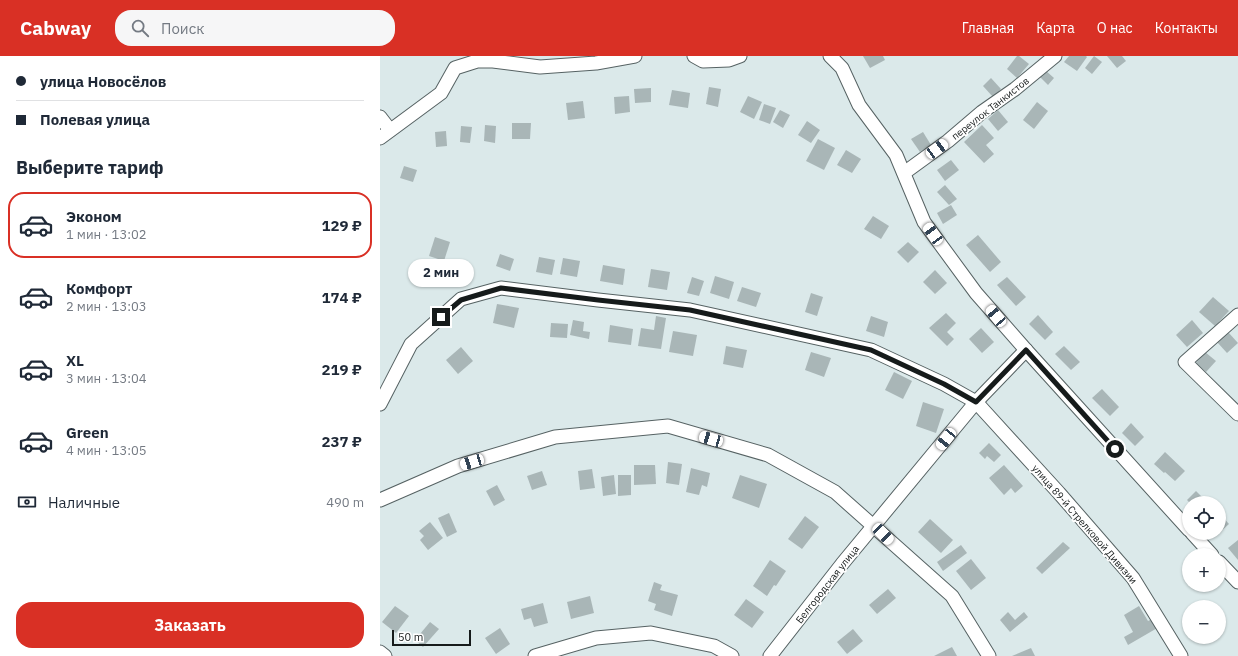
<!DOCTYPE html>
<html lang="ru">
<meta charset="utf-8">
<style>
:root{--surface:#fff;--page:#f6f6f7;--text:#1f2937;--muted:#747a83;--line:#e0e1e3;--accent:#d93025}
body{margin:0;font-family:"IBM Plex Sans",sans-serif;background:var(--page);color:var(--text);height:100vh;display:flex;flex-direction:column;font-size:15px;white-space:nowrap}
*{box-sizing:border-box;margin:0}
p{font-size:13px;color:var(--muted)}
.icon{flex:none;width:22px;height:22px;fill:none;stroke:currentColor;stroke-width:2;stroke-linecap:round;stroke-linejoin:round}
.map{position:relative;flex:1;overflow:hidden}
.sheet{display:flex;flex-direction:column;background:var(--surface);width:380px}
.sheet>*{flex:none}
.top-card{display:grid;align-content:center;height:88px;padding:0 16px;background:var(--surface)}
.controls{position:absolute;left:802px;top:440px;display:grid;gap:8px}
.controls a{display:grid;place-items:center;width:44px;height:44px;border-radius:50%;background:var(--surface);box-shadow:0 1px 3px #0004;font-size:20px}
.scale{position:absolute;left:12px;bottom:10px;width:79px;box-sizing:border-box;padding-left:4px;border:2px solid #161b1b;border-top:0;font-size:11px;line-height:14px;white-space:nowrap;color:#161b1b;-webkit-text-stroke:3px #fff;paint-order:stroke}
.end{position:absolute;width:18px;height:18px;margin:-9px;border:5px solid #161b1b;background:#fff;box-shadow:0 0 0 2px #fff}
.from{border-radius:50%}
.bubble{position:absolute;height:28px;border-radius:14px;background:var(--surface);box-shadow:0 1px 3px #0004;font-size:13px;font-weight:800;line-height:28px;text-align:center}
.car{position:absolute;width:12px;height:24px;margin:-12px -6px;border-radius:5px;box-shadow:0 0 3px 1px #0007;background:linear-gradient(#fff 24%,#345 0 40%,#fff 0 76%,#345 0 86%,#fff 0)}
.top-card b{display:flex;align-items:center;gap:14px;height:38px;font-size:15px}
.top-card b+b{border-top:1px solid var(--line)}
.top-card i{width:10px;height:10px;background:var(--text)}
ul{padding:0;list-style:none}
li{display:flex;align-items:center;gap:12px;height:66px;margin:0 8px 6px;padding:0 8px;border:2px solid transparent;border-radius:16px}
li div{flex:1}
li b{display:block;font-size:15px}
li em{font-style:normal;font-weight:800}
li.current{border-color:var(--accent)}
li>.icon{width:36px;height:36px;stroke-width:1.5}
h2{padding:0 16px;font-size:18px;line-height:48px}
.pay{display:flex;align-items:center;gap:10px;height:44px;padding:0 16px;font-size:15px}
.pay p{margin-inline-start:auto}
.button{display:flex;gap:8px;margin-top:auto;padding:8px 16px}
.button a{flex:1;height:46px;border-radius:16px;background:var(--accent);color:#fff;font-size:16px;font-weight:800;line-height:46px;text-align:center}
header{display:flex;align-items:center;gap:24px;box-sizing:border-box;height:56px;padding:0 20px;background:var(--accent);color:#fff}
header strong{font-size:19px}
nav{display:flex;gap:22px;margin-inline-start:auto;font-size:14px}
.search{width:280px;height:36px;background:var(--page);display:flex;align-items:center;gap:10px;box-sizing:border-box;padding:0 14px;border-radius:16px;color:var(--muted);font-size:15px}
main{display:flex;flex:1;min-height:0}
.map>svg:first-child{display:block}
</style>
<header>
<strong>Cabway</strong>
<div class="search"><svg class="icon" aria-label="search" viewBox="0 0 24 24"><circle cx="10" cy="10" r="6"/><path d="M15 15l6 6"/></svg>Поиск</div>
<nav><a>Главная</a><a>Карта</a><a>О нас</a><a>Контакты</a></nav>
</header>
<main>
<section class="sheet">
<div class="top-card">
<b><i class="from"></i>улица Новосёлов</b>
<b><i></i>Полевая улица</b>
</div>
<h2>Выберите тариф</h2>
<ul>
<li class="current"><svg class="icon" aria-label="car" viewBox="0 0 24 24"><path d="M5 17H2v-5l4-1 3-4h7l3 4 3 1v5h-3M9 17h6M6 11h13"/><circle cx="7" cy="17" r="2"/><circle cx="17" cy="17" r="2"/></svg><div><b>Эконом</b><p>1 мин · 13:02</p></div><em>129 ₽</em></li>
<li><svg class="icon" aria-label="car" viewBox="0 0 24 24"><path d="M5 17H2v-5l4-1 3-4h7l3 4 3 1v5h-3M9 17h6M6 11h13"/><circle cx="7" cy="17" r="2"/><circle cx="17" cy="17" r="2"/></svg><div><b>Комфорт</b><p>2 мин · 13:03</p></div><em>174 ₽</em></li>
<li><svg class="icon" aria-label="car" viewBox="0 0 24 24"><path d="M5 17H2v-5l4-1 3-4h7l3 4 3 1v5h-3M9 17h6M6 11h13"/><circle cx="7" cy="17" r="2"/><circle cx="17" cy="17" r="2"/></svg><div><b>XL</b><p>3 мин · 13:04</p></div><em>219 ₽</em></li>
<li><svg class="icon" aria-label="car" viewBox="0 0 24 24"><path d="M5 17H2v-5l4-1 3-4h7l3 4 3 1v5h-3M9 17h6M6 11h13"/><circle cx="7" cy="17" r="2"/><circle cx="17" cy="17" r="2"/></svg><div><b>Green</b><p>4 мин · 13:05</p></div><em>237 ₽</em></li>
</ul>
<div class="pay"><svg class="icon" aria-label="cash" viewBox="0 0 24 24"><path d="M3 7h18v10H3z"/><circle cx="12" cy="12" r="2"/></svg>Наличные<p>490 m</p></div>
<div class="button"><a>Заказать</a></div>
</section>
<div class="map">
<svg width="858" height="600" viewBox="0 0 858 600">
<rect width="100%" height="100%" fill="#dbe9ea"/>
<g fill="#a9b6b7">
<polygon points="483,0 503,0 505,4 490,12"/>
<polygon points="637,0 639,0 649,8 637,22 627,13"/>
<polygon points="689,0 706,0 707,1 697,15 684,6"/>
<polygon points="714,0 722,6 712,18 705,12"/>
<polygon points="727,0 742,0 746,5 737,12"/>
<polygon points="665,14 674,22 668,29 659,20"/>
<polygon points="611,22 621,33 613,41 603,30"/>
<polygon points="329,31 341,33 338,51 326,48"/>
<polygon points="271,32 271,46 255,47 254,33"/>
<polygon points="292,34 310,37 308,52 289,49"/>
<polygon points="249,40 250,56 235,58 234,41"/>
<polygon points="368,40 382,46 374,63 360,56"/>
<polygon points="203,45 205,62 188,64 186,47"/>
<polygon points="657,46 668,55 654,73 643,64"/>
<polygon points="384,48 396,52 390,68 379,64"/>
<polygon points="400,54 410,59 403,72 393,66"/>
<polygon points="618,54 628,66 618,75 608,63"/>
<polygon points="427,65 440,74 431,87 418,79"/>
<polygon points="132,67 151,67 150,83 132,83"/>
<polygon points="105,69 116,70 115,87 104,85"/>
<polygon points="602,69 614,82 606,89 614,98 604,107 584,86"/>
<polygon points="81,70 92,71 90,87 80,86"/>
<polygon points="66,75 67,90 56,91 55,76"/>
<polygon points="543,76 551,89 540,96 531,83"/>
<polygon points="438,83 455,92 444,114 426,105"/>
<polygon points="466,94 481,103 472,117 457,109"/>
<polygon points="571,104 579,114 565,125 557,114"/>
<polygon points="24,110 37,114 33,126 20,122"/>
<polygon points="565,129 577,143 569,149 557,136"/>
<polygon points="571,149 577,159 563,168 557,157"/>
<polygon points="493,160 509,170 501,183 484,173"/>
<polygon points="598,179 621,206 610,216 586,189"/>
<polygon points="55,181 70,186 64,205 49,200"/>
<polygon points="528,186 539,196 528,207 517,196"/>
<polygon points="120,198 134,203 130,215 116,210"/>
<polygon points="159,201 175,204 172,219 156,216"/>
<polygon points="183,202 200,205 197,221 180,218"/>
<polygon points="223,209 245,213 243,229 220,225"/>
<polygon points="271,213 290,216 287,234 268,231"/>
<polygon points="555,214 567,227 555,238 543,226"/>
<polygon points="335,220 354,226 349,243 330,237"/>
<polygon points="312,221 324,225 319,240 307,237"/>
<polygon points="627,221 646,241 636,250 617,229"/>
<polygon points="362,231 381,237 376,251 357,245"/>
<polygon points="431,237 443,241 437,260 425,256"/>
<polygon points="833,241 849,255 835,270 819,256"/>
<polygon points="117,248 139,252 134,272 113,267"/>
<polygon points="566,257 576,267 567,276 574,283 567,290 549,272"/>
<polygon points="658,259 673,276 665,284 649,268"/>
<polygon points="276,260 286,262 281,293 258,290 261,272 274,274"/>
<polygon points="491,260 508,266 504,281 486,275"/>
<polygon points="193,264 204,266 203,275 210,276 209,283 190,279"/>
<polygon points="812,264 823,277 807,291 796,279"/>
<polygon points="171,267 188,268 187,282 170,281"/>
<polygon points="230,269 253,273 251,289 228,286"/>
<polygon points="601,272 614,286 602,297 589,283"/>
<polygon points="293,275 317,279 313,300 289,296"/>
<polygon points="848,276 858,287 847,297 837,286"/>
<polygon points="346,290 367,294 363,312 343,308"/>
<polygon points="684,290 700,306 691,314 675,298"/>
<polygon points="81,291 93,305 78,318 66,304"/>
<polygon points="431,296 451,302 444,321 425,314"/>
<polygon points="825,296 836,305 826,316 816,307"/>
<polygon points="514,316 532,325 523,343 505,334"/>
<polygon points="722,333 739,351 730,360 712,342"/>
<polygon points="543,346 564,353 556,377 536,370"/>
<polygon points="751,367 764,381 755,390 742,377"/>
<polygon points="609,387 621,399 614,406 607,400 605,403 599,397"/>
<polygon points="785,396 805,415 795,425 785,416 784,417 774,408"/>
<polygon points="288,406 302,408 299,429 286,427"/>
<polygon points="254,409 275,409 276,428 254,429"/>
<polygon points="624,409 643,430 635,437 631,432 624,439 609,422"/>
<polygon points="311,412 330,417 327,431 322,429 319,439 306,436"/>
<polygon points="212,413 215,432 200,434 198,415"/>
<polygon points="162,415 167,429 152,434 147,420"/>
<polygon points="234,419 236,438 223,440 221,421"/>
<polygon points="238,419 251,419 251,439 238,440"/>
<polygon points="360,419 387,428 379,452 352,442"/>
<polygon points="117,429 125,444 114,450 106,435"/>
<polygon points="816,435 828,447 810,447 807,444"/>
<polygon points="69,457 77,476 67,481 58,462"/>
<polygon points="840,458 849,468 839,477 839,459"/>
<polygon points="425,460 439,471 422,493 408,483"/>
<polygon points="550,463 573,484 561,497 538,476"/>
<polygon points="50,466 63,482 48,494 40,484 44,480 39,475"/>
<polygon points="858,484 858,504 848,492"/>
<polygon points="683,486 690,492 662,518 656,512"/>
<polygon points="581,489 587,497 563,515 557,506"/>
<polygon points="591,503 606,522 591,534 576,515"/>
<polygon points="390,504 406,515 396,530 394,529 387,540 373,530"/>
<polygon points="274,526 282,529 280,534 298,539 292,560 274,554 276,548 268,545"/>
<polygon points="508,533 516,542 497,558 489,549"/>
<polygon points="210,540 214,557 191,563 187,546"/>
<polygon points="366,543 384,556 372,572 354,559"/>
<polygon points="163,547 168,567 154,571 151,562 144,564 141,553"/>
<polygon points="15,550 29,560 16,577 2,566"/>
<polygon points="759,550 768,565 774,562 779,571 748,589 744,581 753,576 744,559"/>
<polygon points="628,556 635,564 644,556 648,561 630,576 620,564"/>
<polygon points="50,566 59,573 43,591 35,584"/>
<polygon points="120,572 130,588 116,598 105,582"/>
<polygon points="473,573 483,585 467,598 457,586"/>
<polygon points="572,591 577,600 554,600"/>
<polygon points="651,592 655,600 632,600"/>
</g>
<g fill="none" stroke-linecap="round" stroke-linejoin="round">
<defs>
<g id="street">
<polyline points="314,0 323,5 349,4 360,0"/>
<polyline points="450,0 462,12 479,49 516,99 544,166 596,237 646,294 809,474"/>
<polyline points="0,61 10,74"/>
<polyline points="0,82 61,37 75,12 97,5 113,5 160,11 216,7 255,0"/>
<polyline points="524,117 568,85 602,56 635,33 675,0"/>
<polyline points="858,259 805,306 858,358"/>
<polyline points="0,348 31,288 81,243 121,232 218,244 310,254 491,294 564,328 596,346 679,437 753,522 801,600"/>
<polyline points="0,444 78,410 175,381 288,370 388,399 455,436 572,540 609,600"/>
<polyline points="812,477 832,499"/>
<polyline points="839,506 858,526"/>
<polyline points="0,596 5,600"/>
<polyline points="155,600 216,582 271,577 334,590 352,600"/>
<polyline points="390,600 462,508 596,346 646,294"/>
</g>
</defs>
<use href="#street" stroke="#566263" stroke-width="15"/>
<use href="#street" stroke="#fff" stroke-width="13"/>
</g>
<g fill="none" stroke-linecap="round" stroke-linejoin="round">
<polyline stroke="#161b1b" stroke-width="5" points="61,261 81,244 121,232 218,244 310,254 491,294 564,328 596,346 646,294 735,393"/>
</g>
<g text-anchor="middle" stroke-width="3.5" stroke-linejoin="round" paint-order="stroke">
<g font-size="10" fill="#161b1b" stroke="#fff">
<text transform="translate(610 52) rotate(-38)" y="4">переулок Танкистов</text>
<text transform="translate(705 468) rotate(49)" y="4">улица 89-й Стрелковой Дивизии</text>
<text transform="translate(447 528) rotate(-52)" y="4">Белгородская улица</text>
</g>
</g>
</svg>
<div class="controls">
<a><svg class="icon" aria-label="locate" viewBox="0 0 24 24"><circle cx="12" cy="12" r="6"/><path d="M12 2v4M12 18v4M2 12h4M18 12h4"/></svg></a>
<a>+</a>
<a>−</a>
</div>
<div class="scale">50 m</div>
<i class="end from" style="left:735px;top:393px"></i>
<i class="end" style="left:61px;top:261px"></i>
<div class="bubble" style="left:28px;top:203px;width:66px">2 мин</div>
<i class="car" style="left:557px;top:93px;rotate:54deg"></i>
<i class="car" style="left:553px;top:178px;rotate:324deg"></i>
<i class="car" style="left:616px;top:260px;rotate:320deg"></i>
<i class="car" style="left:331px;top:383px;rotate:286deg"></i>
<i class="car" style="left:566px;top:383px;rotate:219deg"></i>
<i class="car" style="left:92px;top:406px;rotate:253deg"></i>
<i class="car" style="left:503px;top:478px;rotate:135deg"></i>
</div>
</main>
